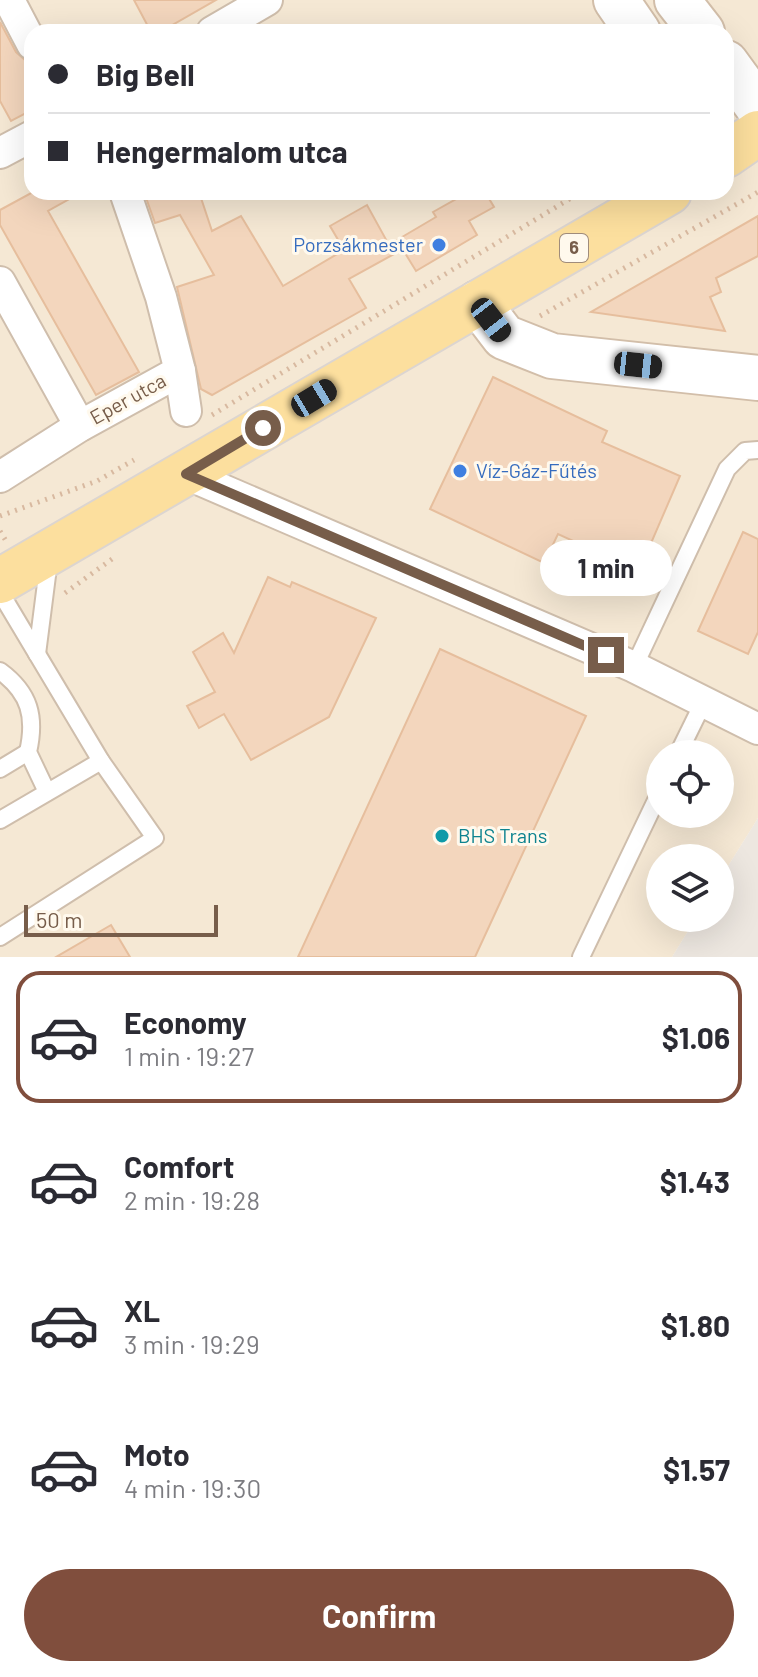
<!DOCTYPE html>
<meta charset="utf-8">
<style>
:root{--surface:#fff;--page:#f2f2f3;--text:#2b2b33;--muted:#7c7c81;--line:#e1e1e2;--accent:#804e3d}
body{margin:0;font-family:Barlow,sans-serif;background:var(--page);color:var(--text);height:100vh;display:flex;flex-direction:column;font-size:30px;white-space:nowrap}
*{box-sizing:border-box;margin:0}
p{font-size:26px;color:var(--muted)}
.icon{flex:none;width:44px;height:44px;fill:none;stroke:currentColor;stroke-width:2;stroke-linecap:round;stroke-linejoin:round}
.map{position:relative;height:957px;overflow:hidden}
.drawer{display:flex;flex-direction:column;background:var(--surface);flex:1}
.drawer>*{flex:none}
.guide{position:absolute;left:24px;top:24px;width:710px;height:176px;border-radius:24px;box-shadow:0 8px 32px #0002;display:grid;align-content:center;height:176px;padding:0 24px;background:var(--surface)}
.buttons{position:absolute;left:646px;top:740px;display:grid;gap:16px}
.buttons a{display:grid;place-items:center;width:88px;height:88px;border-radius:50%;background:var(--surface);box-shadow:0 8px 32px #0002;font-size:40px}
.scale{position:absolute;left:24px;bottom:20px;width:194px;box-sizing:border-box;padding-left:8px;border:4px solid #775d4a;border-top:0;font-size:22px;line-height:28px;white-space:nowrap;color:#775d4a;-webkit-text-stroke:6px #fff9ed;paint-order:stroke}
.end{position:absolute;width:36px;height:36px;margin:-18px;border:10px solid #775d4a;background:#fff;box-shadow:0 0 0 4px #fff}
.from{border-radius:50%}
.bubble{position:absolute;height:56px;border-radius:28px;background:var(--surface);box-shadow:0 8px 32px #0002;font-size:26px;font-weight:700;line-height:56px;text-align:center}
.car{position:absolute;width:24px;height:48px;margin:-24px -12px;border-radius:10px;box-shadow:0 0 6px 2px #0007;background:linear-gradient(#222 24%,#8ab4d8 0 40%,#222 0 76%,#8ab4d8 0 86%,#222 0)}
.guide b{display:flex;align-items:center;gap:28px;height:76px;font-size:30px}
.guide b+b{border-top:2px solid var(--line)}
.guide i{width:20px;height:20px;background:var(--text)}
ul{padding:14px 0 0;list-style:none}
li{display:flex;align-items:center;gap:24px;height:132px;margin:0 16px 12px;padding:0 8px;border:4px solid transparent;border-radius:24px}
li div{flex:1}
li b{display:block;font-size:30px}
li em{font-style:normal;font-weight:700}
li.active{border-color:var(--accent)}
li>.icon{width:72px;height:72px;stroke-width:1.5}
.button{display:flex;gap:16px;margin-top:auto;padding:16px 24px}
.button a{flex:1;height:92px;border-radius:48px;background:var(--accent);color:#fff;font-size:32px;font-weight:700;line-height:92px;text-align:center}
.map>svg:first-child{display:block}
</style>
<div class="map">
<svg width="758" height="957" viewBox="0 0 758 957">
<rect width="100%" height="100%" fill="#fdf5e6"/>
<path fill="#f5e8d4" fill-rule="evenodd" d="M0,0H758V818L720,879V858H660V918H696L672,957H0ZM32,32H726V192H32ZM660,754H720V814H660Z"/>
<polygon fill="#ede7e0" points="758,818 758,957 672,957 696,918 720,918 720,879"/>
<g fill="#f3d6bd" stroke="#e6be9d" stroke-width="2">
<polygon points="134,0 216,0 160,32 151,32"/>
<polygon points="0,22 16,52 25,60 32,73 32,110 11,121 0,101"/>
<polygon points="33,192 82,192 48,211 139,372 96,395 0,225 0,210"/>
<polygon points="144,192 199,192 212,231 241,216 283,286 344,250 330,226 367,205 394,254 349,279 366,308 212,395 201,389 177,287 214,275 180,215 155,223"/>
<polygon points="452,192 485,192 494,207 469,221 477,235 416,271 397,240 436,217 433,212 456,199"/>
<polygon points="758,216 758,256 716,278 721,292 710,297 725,331 591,312"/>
<polygon points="493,377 607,431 602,442 680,476 639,571 558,534 544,563 430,509"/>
<polygon points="743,532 758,539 758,632 748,654 698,631"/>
<polygon points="268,577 290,587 292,582 376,618 329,717 251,760 224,714 199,728 187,706 215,692 193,652 223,633 234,653"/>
<polygon points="440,649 586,716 475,957 298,957"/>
<polygon points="111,925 130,957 56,957"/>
</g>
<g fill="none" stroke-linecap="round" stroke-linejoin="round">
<defs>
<g id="lane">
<polyline points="0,592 101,761 155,838 0,937"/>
<polyline points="37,654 49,560"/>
<polyline points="634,667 727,469 745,451 758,450"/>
<path d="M0,671C30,693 36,717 28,752L47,792"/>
<polyline points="678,754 704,701"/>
<polyline points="0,769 28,752"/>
<polyline points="0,820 101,761"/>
<polyline points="581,957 660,792"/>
</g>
<g id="street">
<polyline points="9,0 32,44"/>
<polyline points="212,32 267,0"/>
<polyline points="0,153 32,136"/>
<polyline points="0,282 80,426"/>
<polyline points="180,371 186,411"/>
<polyline points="186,474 634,667 758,729"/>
<polyline points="0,477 80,426 180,371 161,297 125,192"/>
</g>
<g id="secondary">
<polyline points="616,0 638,32"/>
<polyline points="677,0 702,32"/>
<polyline points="726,63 758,107"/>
<polyline points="478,303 504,337 552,356 758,378"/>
</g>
<g id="primary">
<polyline points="726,155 758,133"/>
<polyline points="0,581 669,192"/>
</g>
</defs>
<use href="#lane" stroke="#cfbeac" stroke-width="20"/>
<use href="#street" stroke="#cfbeac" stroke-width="34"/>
<use href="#secondary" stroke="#d2bea9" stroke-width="48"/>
<use href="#primary" stroke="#dcd5d0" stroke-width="48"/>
<g stroke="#d8b9a0" stroke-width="5" stroke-dasharray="2 6" stroke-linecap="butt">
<polyline points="540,316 758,192"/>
<polyline points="212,415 581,192"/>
<polyline points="0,516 97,481 134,460"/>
<polyline points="0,531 6,541"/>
<polyline points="65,593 112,559"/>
</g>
<use href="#lane" stroke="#fff" stroke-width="16"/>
<use href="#street" stroke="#fff" stroke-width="30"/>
<use href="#secondary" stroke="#fff" stroke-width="44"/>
<use href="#primary" stroke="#fcdf9e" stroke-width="44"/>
</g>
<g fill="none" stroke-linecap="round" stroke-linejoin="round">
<polyline stroke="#775d4a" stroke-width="10" points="263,428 186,474 606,655"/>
</g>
<g fill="#3f7fe0" stroke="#fff9ed" stroke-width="3">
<circle cx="439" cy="245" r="8"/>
<circle cx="460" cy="471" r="8"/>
</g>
<circle fill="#0f9aa8" stroke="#fff9ed" stroke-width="3" cx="442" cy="836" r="8"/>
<g text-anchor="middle" stroke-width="6" stroke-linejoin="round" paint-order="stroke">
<rect fill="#fff9ed" stroke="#a08c7b" stroke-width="2" x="560" y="234" width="28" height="28" rx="6"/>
<g font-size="18" font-weight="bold" fill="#775d4a">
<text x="574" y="254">6</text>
</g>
<g font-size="20" fill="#366cbe" stroke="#fff9ed" text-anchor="end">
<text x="423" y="252">Porzsákmester</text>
<text x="476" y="478" text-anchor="start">Víz-Gáz-Fűtés</text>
</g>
<g font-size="20" fill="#775d4a" stroke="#fff9ed">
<text transform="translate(128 399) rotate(-29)" y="7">Eper utca</text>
</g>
<g font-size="20" fill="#0d838f" stroke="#fff9ed" text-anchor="start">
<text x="458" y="843">BHS Trans</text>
</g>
</g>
</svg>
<div class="buttons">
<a><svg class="icon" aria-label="locate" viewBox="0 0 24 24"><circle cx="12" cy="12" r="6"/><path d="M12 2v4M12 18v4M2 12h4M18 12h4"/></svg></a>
<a><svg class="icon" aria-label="layers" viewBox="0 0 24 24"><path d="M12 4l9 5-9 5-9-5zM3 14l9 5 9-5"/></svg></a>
</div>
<div class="scale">50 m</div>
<i class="end from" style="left:263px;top:428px"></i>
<i class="end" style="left:606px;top:655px"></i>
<div class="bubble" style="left:540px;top:540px;width:132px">1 min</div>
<i class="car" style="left:491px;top:320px;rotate:142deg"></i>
<i class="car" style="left:638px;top:365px;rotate:96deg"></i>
<i class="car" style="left:314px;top:398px;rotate:59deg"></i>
<div class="guide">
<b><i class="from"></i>Big Bell</b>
<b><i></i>Hengermalom utca</b>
</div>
</div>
<section class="drawer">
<ul>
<li class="active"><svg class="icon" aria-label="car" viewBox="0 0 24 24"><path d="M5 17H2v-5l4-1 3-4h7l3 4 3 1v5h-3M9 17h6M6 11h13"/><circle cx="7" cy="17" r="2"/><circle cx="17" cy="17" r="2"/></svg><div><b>Economy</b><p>1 min · 19:27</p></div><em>$1.06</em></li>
<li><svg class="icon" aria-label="car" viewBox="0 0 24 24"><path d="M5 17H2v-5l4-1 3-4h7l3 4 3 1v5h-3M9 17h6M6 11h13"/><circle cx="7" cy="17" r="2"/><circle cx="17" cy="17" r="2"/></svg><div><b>Comfort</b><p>2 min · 19:28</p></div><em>$1.43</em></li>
<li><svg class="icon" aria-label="car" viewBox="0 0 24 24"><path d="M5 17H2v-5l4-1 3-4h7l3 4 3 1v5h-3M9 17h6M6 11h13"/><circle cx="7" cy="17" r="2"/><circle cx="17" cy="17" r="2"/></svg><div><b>XL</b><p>3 min · 19:29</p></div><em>$1.80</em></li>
<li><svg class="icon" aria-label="car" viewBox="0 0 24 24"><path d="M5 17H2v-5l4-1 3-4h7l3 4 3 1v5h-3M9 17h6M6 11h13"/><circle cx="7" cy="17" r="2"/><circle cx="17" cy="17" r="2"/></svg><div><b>Moto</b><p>4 min · 19:30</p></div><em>$1.57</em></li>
</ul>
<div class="button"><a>Confirm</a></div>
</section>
